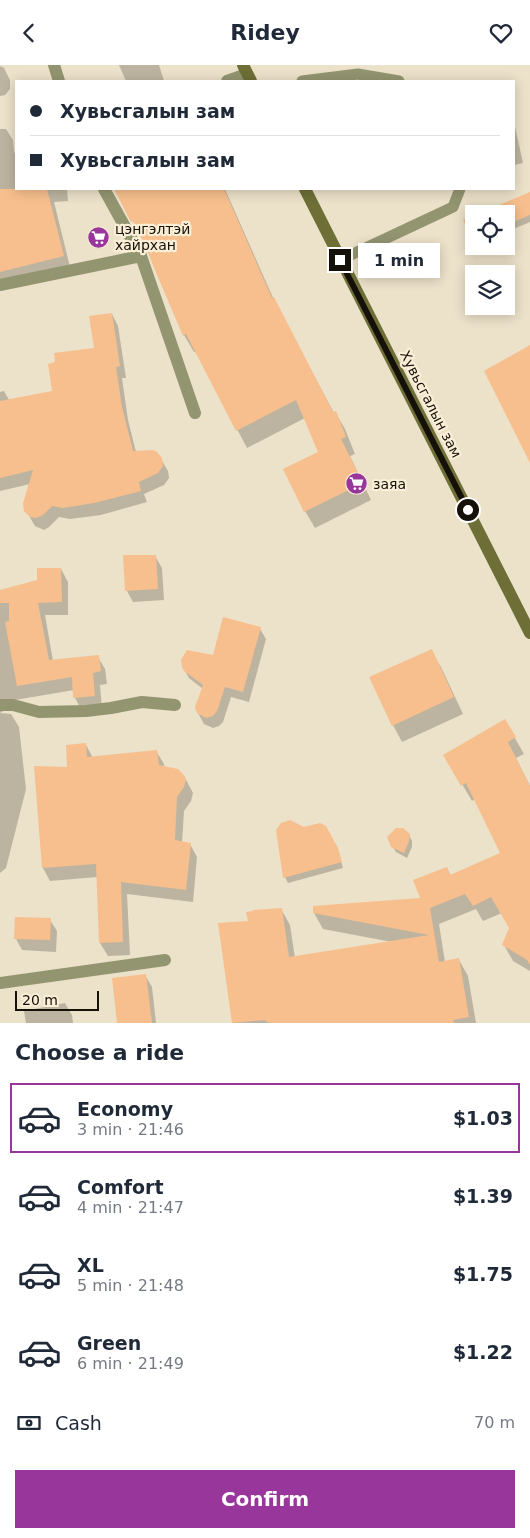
<!DOCTYPE html>
<meta charset="utf-8">
<style>
:root{--surface:#fff;--page:#f6f6f7;--text:#1f2937;--muted:#747a83;--line:#e0e1e3;--accent:#99369c}
body{margin:0;font-family:"DejaVu Sans",sans-serif;background:var(--page);color:var(--text);height:100vh;display:flex;flex-direction:column;font-size:19px;white-space:nowrap}
*{box-sizing:border-box;margin:0}
p{font-size:16px;color:var(--muted)}
.icon{flex:none;width:28px;height:28px;fill:none;stroke:currentColor;stroke-width:2;stroke-linecap:round;stroke-linejoin:round}
.map{position:relative;height:958px;overflow:hidden}
.drawer{display:flex;flex-direction:column;background:var(--surface);flex:1}
.drawer>*{flex:none}
.hud{position:absolute;left:15px;top:15px;width:500px;height:110px;border-radius:0px;box-shadow:0 2px 12px #0003;display:grid;align-content:center;height:110px;padding:0 15px;background:var(--surface)}
.controls{position:absolute;left:465px;top:140px;display:grid;gap:10px}
.controls a{display:grid;place-items:center;width:50px;height:50px;border-radius:0px;background:var(--surface);box-shadow:0 2px 12px #0003;font-size:25px}
.scale{position:absolute;left:15px;bottom:12px;width:84px;box-sizing:border-box;padding-left:5px;border:2px solid #151109;border-top:0;font-size:14px;line-height:18px;white-space:nowrap;color:#151109;-webkit-text-stroke:4px #faefd6;paint-order:stroke}
.end{position:absolute;width:22px;height:22px;margin:-11px;border:6px solid #151109;background:#fff;box-shadow:0 0 0 2px #fff}
.from{border-radius:50%}
.bubble{position:absolute;height:35px;border-radius:0px;background:var(--surface);box-shadow:0 2px 12px #0003;font-size:16px;font-weight:700;line-height:35px;text-align:center}
.hud b{display:flex;align-items:center;gap:18px;height:48px;font-size:19px}
.hud b+b{border-top:1px solid var(--line)}
.hud i{width:12px;height:12px;background:var(--text)}
ul{padding:0;list-style:none}
li{display:flex;align-items:center;gap:15px;height:70px;margin:0 10px 8px;padding:0 5px;border:2px solid transparent;border-radius:0px}
li div{flex:1}
li b{display:block;font-size:19px}
li em{font-style:normal;font-weight:700}
li.current{border-color:var(--accent)}
li>.icon{width:45px;height:45px;stroke-width:1.5}
h2{padding:0 15px;font-size:22px;line-height:60px}
.pay{display:flex;align-items:center;gap:12px;height:55px;padding:0 15px;font-size:19px}
.pay p{margin-inline-start:auto}
.primary-button{display:flex;gap:10px;margin-top:auto;padding:10px 15px}
.primary-button a{flex:1;height:58px;border-radius:0px;background:var(--accent);color:#fff;font-size:20px;font-weight:700;line-height:58px;text-align:center}
header{display:flex;justify-content:space-between;align-items:center;height:65px;padding:0 15px;background:var(--surface);font-size:22px;font-weight:700}
.map>svg:first-child{display:block}
</style>
<header><svg class="icon" aria-label="back" viewBox="0 0 24 24"><path d="M15 5l-7 7 7 7"/></svg>Ridey<svg class="icon" aria-label="heart" viewBox="0 0 24 24"><path d="M12 20l-8-8c-3-5 5-10 8-4 3-6 11-1 8 4z"/></svg></header>
<div class="map">
<svg width="530" height="958" viewBox="0 0 530 958">
<rect width="100%" height="100%" fill="#ece1c9"/>
<g fill="#0003">
<polygon points="119,0 159,0 164,16 126,16"/>
<polygon points="0,1 4,3 10,15 10,24 5,30 0,31"/>
<polygon points="514,57 523,98 514,100"/>
<polygon points="0,64 6,64 13,75 14,87 16,89 16,124 67,124 68,136 54,137 70,202 0,221"/>
<polygon points="123,124 225,124 274,235 334,348 335,347 345,364 355,389 350,391 371,435 315,463 305,446 319,388 305,353 247,383 196,286 194,287 184,270 142,173 117,126"/>
<polygon points="530,137 530,157 506,167 506,149"/>
<polygon points="112,249 118,261 126,313 122,313 128,355 136,387 161,394 168,406 169,413 164,420 144,429 147,437 101,450 70,454 59,452 49,462 44,465 35,461 24,442 30,419 0,426 0,327 4,326 9,335 53,327 95,284"/>
<polygon points="155,491 162,503 164,535 133,537 127,526"/>
<polygon points="61,504 68,517 68,550 45,550 53,596 98,592 105,604 107,619 100,620 102,644 82,646 75,633 74,625 15,635 7,644 0,648 0,526 38,516"/>
<polygon points="260,564 266,574 249,637 231,632 223,657 219,661 213,663 204,659 198,648 203,624 189,613 183,602 214,591"/>
<polygon points="431,586 441,602 463,649 402,677 393,660"/>
<polygon points="0,648 11,649 19,662 26,724 6,803 0,808"/>
<polygon points="505,656 524,689 516,693 530,721 530,906 513,896 504,880 510,863 502,848 483,856 476,844 439,859 445,897 459,895 468,911 476,958 233,958 219,860 249,857 281,844 290,860 295,893 392,877 323,864 314,848 422,834 447,803 451,811 502,789 475,734 472,736 445,690"/>
<polygon points="86,680 93,693 156,686 164,699 164,703 184,711 193,728 191,736 184,746 182,778 190,779 197,792 193,837 127,829 130,890 108,891 100,878 97,812 50,816 43,803 69,703"/>
<polygon points="409,770 412,776 412,782 407,793 396,787 392,781"/>
<polygon points="337,783 343,803 288,818 285,812"/>
<polygon points="50,855 57,866 56,887 22,885 16,874"/>
<polygon points="145,910 152,922 156,958 118,958 113,914"/>
<polygon points="65,938 72,950 73,958 26,958 24,946"/>
</g>
<g fill="#f7bf8d">
<polygon points="0,124 47,124 64,191 0,207"/>
<polygon points="114,124 224,124 272,233 274,232 333,347 336,346 346,372 341,374 363,418 304,447 283,404 318,387 296,335 236,366 186,269 183,271 155,205 148,187 133,156 131,157"/>
<polygon points="530,127 530,150 506,160 506,149 478,149"/>
<polygon points="474,150 474,174 472,175 463,155"/>
<polygon points="112,248 120,301 116,302 122,342 133,386 153,385 157,387 162,393 163,401 158,408 139,417 141,426 94,438 63,443 52,441 43,450 36,453 30,452 24,446 23,438 33,405 0,413 0,336 52,326 48,299 55,297 54,288 94,283 89,251"/>
<polygon points="530,280 530,398 484,306"/>
<polygon points="123,490 156,490 158,524 125,526"/>
<polygon points="37,503 61,503 62,537 38,538 49,595 99,590 101,606 93,608 95,631 73,633 72,612 17,621 5,557 9,556 9,538 0,538 0,525 37,515"/>
<polygon points="223,552 261,562 243,627 225,622 217,646 213,651 206,653 197,648 195,642 203,620 184,606 182,602 181,595 187,585 213,590"/>
<polygon points="432,584 454,632 392,661 369,612"/>
<polygon points="505,654 516,672 508,677 530,721 530,900 527,895 502,880 509,863 491,832 473,841 465,829 430,843 439,897 459,893 469,952 453,955 454,958 270,958 264,955 232,958 218,858 248,856 246,847 253,846 253,845 282,843 289,892 429,870 313,848 313,841 420,833 413,815 447,802 450,810 500,788 466,718 461,721 443,690"/>
<polygon points="86,678 87,692 157,685 159,700 178,704 184,710 186,714 184,722 177,732 175,775 191,778 186,825 121,817 123,877 99,878 96,799 42,803 34,701 67,702 66,680"/>
<polygon points="290,755 304,762 320,758 326,761 338,783 342,797 283,813 276,765 281,758"/>
<polygon points="396,763 403,763 410,769 409,776 404,788 391,782 387,772"/>
<polygon points="15,852 51,853 50,875 14,874"/>
<polygon points="146,909 152,958 117,958 112,913"/>
</g>
<g fill="none" stroke-linecap="round" stroke-linejoin="round">
<g stroke="#939571" stroke-width="11">
<polyline points="302,16 358,9 399,16"/>
<polyline points="340,195 453,142 460,124"/>
</g>
<g stroke="#939571" stroke-width="12">
<polyline points="54,0 59,16"/>
<polyline points="227,16 247,9"/>
<polyline points="104,124 141,191 195,348"/>
<polyline points="0,220 141,191"/>
<polyline points="0,640 13,640 39,647 86,646 111,643 142,637 175,640"/>
<polyline points="0,918 165,895"/>
</g>
<g stroke="#6d6f37" stroke-width="12">
<polyline points="243,0 251,16"/>
<polyline points="305,124 530,568"/>
</g>
</g>
<g fill="none" stroke-linecap="round" stroke-linejoin="round">
<polyline stroke="#151109" stroke-width="6" points="340,195 468,445"/>
</g>
<defs>
<symbol id="supermarket-disc" viewBox="-11 -11 22 22"><circle r="9.5" fill="#99369c" stroke="#faefd6"/><path d="M-6-5.5h2.5l.6 2H6L4.5 2H-2.5L-4.4-4H-6ZM-1.5 3.2a1.3 1.3 0 1 0 .1 0ZM3 3.2a1.3 1.3 0 1 0 .1 0Z" fill="#fff"/></symbol>
</defs>
<g fill-rule="evenodd">
<use href="#supermarket-disc" x="86" y="160" width="25" height="25"/>
<use href="#supermarket-disc" x="344" y="406" width="25" height="25"/>
</g>
<g text-anchor="middle" stroke-width="4.5" stroke-linejoin="round" paint-order="stroke">
<g font-size="14" fill="#151109" stroke="#faefd6" text-anchor="start">
<text x="115" y="169">цэнгэлтэй<tspan x="115" dy="16">хайрхан</tspan></text>
<text x="373" y="424">заяа</text>
</g>
<g font-size="14" fill="#151109" stroke="#faefd6">
<text transform="translate(431 339) rotate(63)" y="5">Хувьсгалын зам</text>
</g>
</g>
</svg>
<div class="controls">
<a><svg class="icon" aria-label="locate" viewBox="0 0 24 24"><circle cx="12" cy="12" r="6"/><path d="M12 2v4M12 18v4M2 12h4M18 12h4"/></svg></a>
<a><svg class="icon" aria-label="layers" viewBox="0 0 24 24"><path d="M12 4l9 5-9 5-9-5zM3 14l9 5 9-5"/></svg></a>
</div>
<div class="scale">20 m</div>
<i class="end from" style="left:468px;top:445px"></i>
<i class="end" style="left:340px;top:195px"></i>
<div class="bubble" style="left:358px;top:178px;width:82px">1 min</div>
<div class="hud">
<b><i class="from"></i>Хувьсгалын зам</b>
<b><i></i>Хувьсгалын зам</b>
</div>
</div>
<section class="drawer">
<h2>Choose a ride</h2>
<ul>
<li class="current"><svg class="icon" aria-label="car" viewBox="0 0 24 24"><path d="M5 17H2v-5l4-1 3-4h7l3 4 3 1v5h-3M9 17h6M6 11h13"/><circle cx="7" cy="17" r="2"/><circle cx="17" cy="17" r="2"/></svg><div><b>Economy</b><p>3 min · 21:46</p></div><em>$1.03</em></li>
<li><svg class="icon" aria-label="car" viewBox="0 0 24 24"><path d="M5 17H2v-5l4-1 3-4h7l3 4 3 1v5h-3M9 17h6M6 11h13"/><circle cx="7" cy="17" r="2"/><circle cx="17" cy="17" r="2"/></svg><div><b>Comfort</b><p>4 min · 21:47</p></div><em>$1.39</em></li>
<li><svg class="icon" aria-label="car" viewBox="0 0 24 24"><path d="M5 17H2v-5l4-1 3-4h7l3 4 3 1v5h-3M9 17h6M6 11h13"/><circle cx="7" cy="17" r="2"/><circle cx="17" cy="17" r="2"/></svg><div><b>XL</b><p>5 min · 21:48</p></div><em>$1.75</em></li>
<li><svg class="icon" aria-label="car" viewBox="0 0 24 24"><path d="M5 17H2v-5l4-1 3-4h7l3 4 3 1v5h-3M9 17h6M6 11h13"/><circle cx="7" cy="17" r="2"/><circle cx="17" cy="17" r="2"/></svg><div><b>Green</b><p>6 min · 21:49</p></div><em>$1.22</em></li>
</ul>
<div class="pay"><svg class="icon" aria-label="cash" viewBox="0 0 24 24"><path d="M3 7h18v10H3z"/><circle cx="12" cy="12" r="2"/></svg>Cash<p>70 m</p></div>
<div class="primary-button"><a>Confirm</a></div>
</section>
